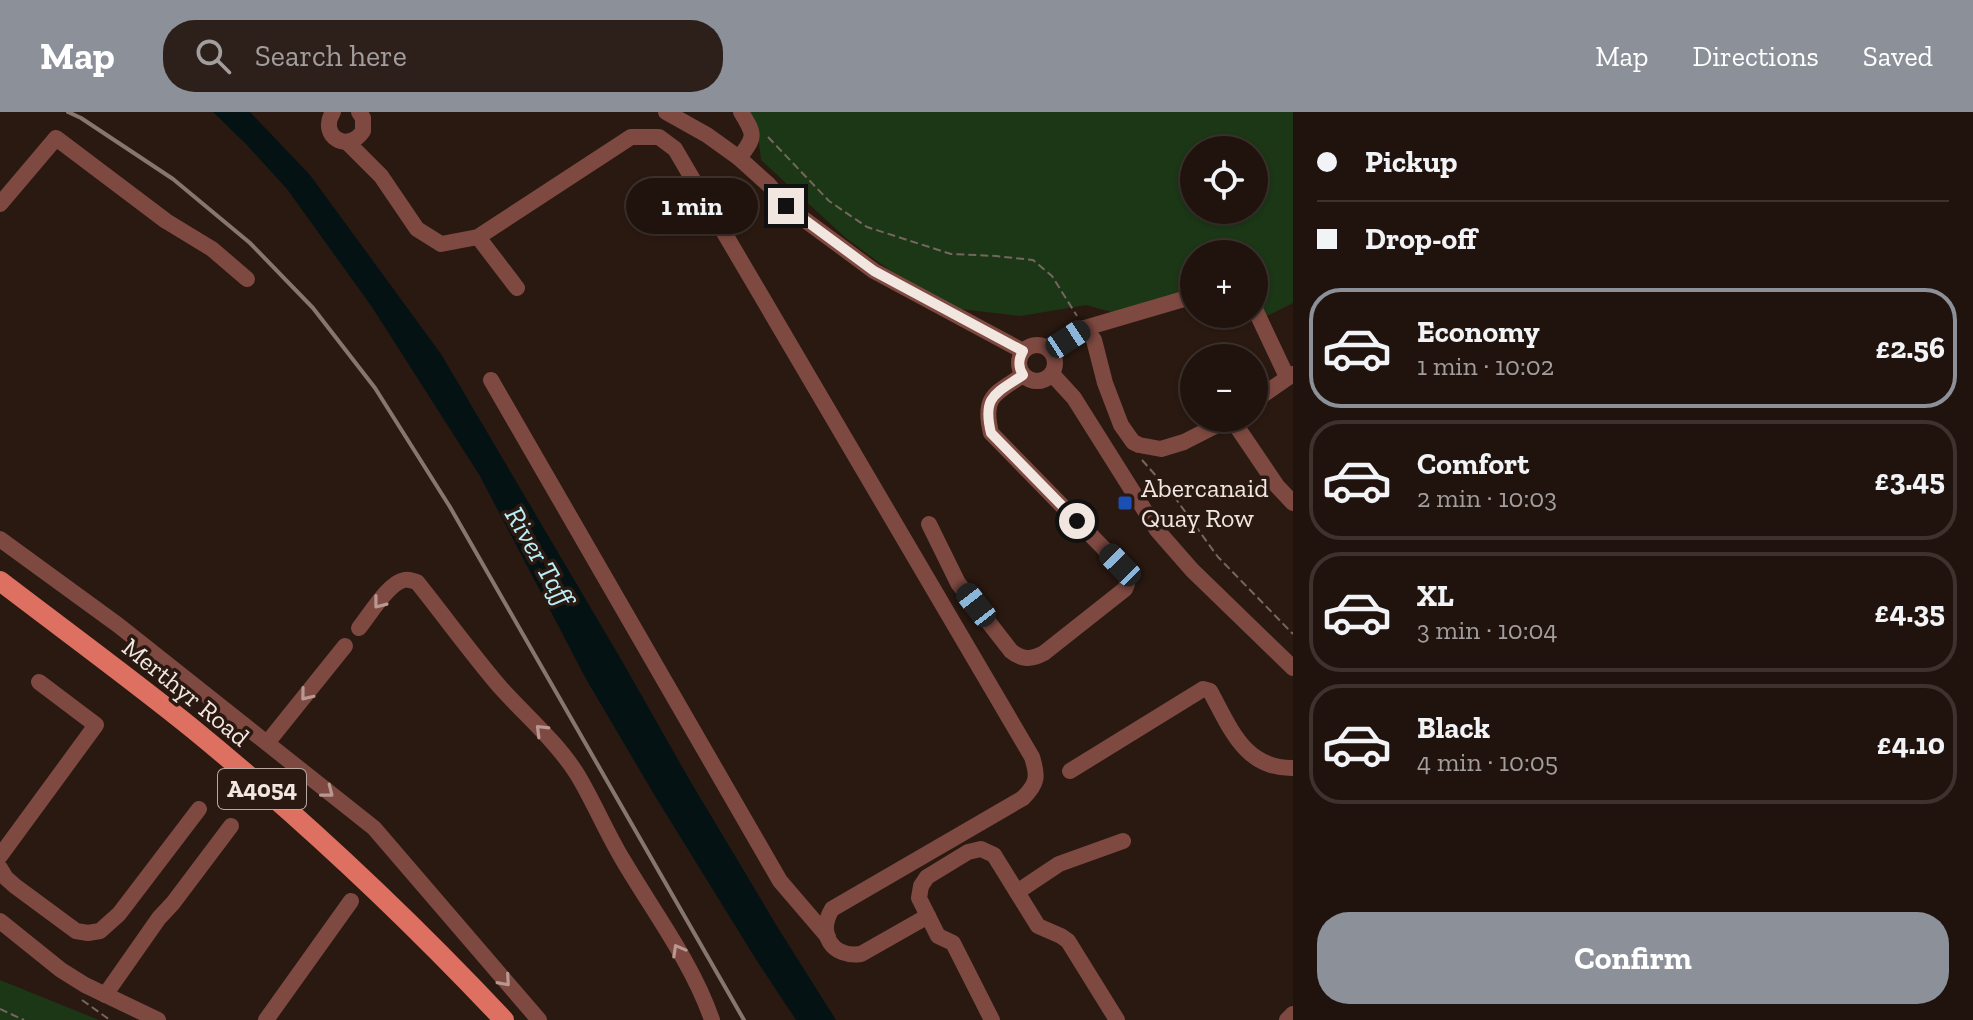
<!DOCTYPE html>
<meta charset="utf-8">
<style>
:root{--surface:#20130d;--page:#2d201b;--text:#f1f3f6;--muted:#a29e9d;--line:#3d322e;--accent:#8c9099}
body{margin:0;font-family:"Zilla Slab",serif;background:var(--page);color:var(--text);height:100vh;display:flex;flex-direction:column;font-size:30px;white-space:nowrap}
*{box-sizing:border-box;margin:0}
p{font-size:26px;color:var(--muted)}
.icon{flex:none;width:44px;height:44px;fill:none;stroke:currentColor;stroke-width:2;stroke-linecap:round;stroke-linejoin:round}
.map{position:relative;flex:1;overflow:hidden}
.panel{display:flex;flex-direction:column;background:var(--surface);width:680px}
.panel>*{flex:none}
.top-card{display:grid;align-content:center;height:176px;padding:0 24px;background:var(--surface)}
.buttons{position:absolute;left:1180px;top:24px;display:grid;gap:16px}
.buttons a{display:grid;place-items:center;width:88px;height:88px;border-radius:50%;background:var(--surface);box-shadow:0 2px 6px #0004,0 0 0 2px var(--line);font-size:40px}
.end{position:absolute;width:36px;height:36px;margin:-18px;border:10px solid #f2e6e1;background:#111;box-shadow:0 0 0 4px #111}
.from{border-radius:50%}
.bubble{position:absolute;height:56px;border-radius:28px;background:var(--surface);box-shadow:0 2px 6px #0004,0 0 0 2px var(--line);font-size:26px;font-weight:700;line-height:56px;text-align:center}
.car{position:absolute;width:24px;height:48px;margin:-24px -12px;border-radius:10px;box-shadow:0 0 6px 2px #0007;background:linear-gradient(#222 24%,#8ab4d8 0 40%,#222 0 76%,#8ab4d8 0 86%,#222 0)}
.top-card b{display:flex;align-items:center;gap:28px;height:76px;font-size:30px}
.top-card b+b{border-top:2px solid var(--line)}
.top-card i{width:20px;height:20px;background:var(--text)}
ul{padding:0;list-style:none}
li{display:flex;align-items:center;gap:24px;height:120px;margin:0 16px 12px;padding:0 8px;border:4px solid var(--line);border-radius:32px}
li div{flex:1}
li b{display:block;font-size:30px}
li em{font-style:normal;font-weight:700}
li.selected{border-color:var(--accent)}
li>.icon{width:72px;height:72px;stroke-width:1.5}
.action{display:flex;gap:16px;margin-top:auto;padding:16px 24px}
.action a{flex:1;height:92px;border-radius:32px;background:var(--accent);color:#fff;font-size:32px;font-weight:700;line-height:92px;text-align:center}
header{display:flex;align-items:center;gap:48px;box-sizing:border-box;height:112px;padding:0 40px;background:var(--accent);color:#fff}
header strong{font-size:38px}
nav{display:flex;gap:44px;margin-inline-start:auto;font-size:28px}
.search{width:560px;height:72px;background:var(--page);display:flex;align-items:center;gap:20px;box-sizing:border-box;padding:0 28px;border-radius:32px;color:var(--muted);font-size:30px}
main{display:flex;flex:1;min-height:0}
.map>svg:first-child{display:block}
</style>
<header>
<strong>Map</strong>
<div class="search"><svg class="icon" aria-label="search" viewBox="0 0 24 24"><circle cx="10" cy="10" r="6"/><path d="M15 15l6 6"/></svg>Search here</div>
<nav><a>Map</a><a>Directions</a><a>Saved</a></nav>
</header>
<main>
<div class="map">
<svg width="1293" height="908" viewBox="0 0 1293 908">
<rect width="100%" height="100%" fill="#2a1911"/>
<g fill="#1b3716" fill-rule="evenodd">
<path d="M749,0H1293V191L1267,204L1254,186V142H1194V178L1115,201L1086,193L1021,204L960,197L892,160L846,126L761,48L757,13ZM1194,38H1254V98H1194Z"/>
<polygon points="0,868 99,908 0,908"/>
</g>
<polygon fill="#041214" points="213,0 250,0 310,63 441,242 622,549 689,667 778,816 836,908 796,908 757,849 655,684 586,567 480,364 372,195 287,77 246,32"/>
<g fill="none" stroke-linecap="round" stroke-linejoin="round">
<g stroke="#75665f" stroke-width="2" stroke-dasharray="8 4" stroke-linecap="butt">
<polyline points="768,25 829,89 867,115 951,142 996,144 1033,148 1052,164 1077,204"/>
<polyline points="1142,348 1173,383 1218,445 1293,522"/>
<polyline points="82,888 110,908"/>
<polyline points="0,897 24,908"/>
</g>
<g stroke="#7e4941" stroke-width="16">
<path d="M333,0C318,24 348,42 363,19V6L359,0"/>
<polyline points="666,0 707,23 739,46 769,73 786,94 874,159 1023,239"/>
<path d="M347,30L381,64L417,117L441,132L478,125L631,25H659L675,37L1032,645C1038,664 1038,671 1023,686L832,797C817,822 832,846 861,842L928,804"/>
<path d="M739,46C756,24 755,23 741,0"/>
<polyline points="0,92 56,26 166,109 212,137 247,167"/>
<polyline points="478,125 517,176"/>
<polyline points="1254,195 1287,265"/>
<polyline points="1085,216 1094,228 1105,271 1121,313 1133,330 1139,333 1161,337 1184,330 1231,306"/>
<circle cx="1037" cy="251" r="18"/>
<polyline points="1052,241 1085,216 1194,184"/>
<polyline points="1052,262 1074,286 1157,418 1192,458 1293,556"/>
<polyline points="491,268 780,769 828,825"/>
<polyline points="1254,289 1293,262"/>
<polyline points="1231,306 1277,374 1293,391"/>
<path d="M929,412L958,471L1011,539C1022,548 1031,548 1044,541L1125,477C1130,467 1126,462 1120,453L991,321C982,284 995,282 1023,263"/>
<polyline points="0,427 118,513 374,716 539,908"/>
<path d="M359,516C369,504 388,471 404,468C409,467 412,469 417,470C445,505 471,541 500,575C526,604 556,629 577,662C594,690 606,720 623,748C653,799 693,852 712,908"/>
<polyline points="267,631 345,534"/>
<path d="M1070,659L1203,577L1210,579C1230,615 1244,657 1293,656"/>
<polyline points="0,744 96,613 39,570"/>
<polyline points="0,756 6,766 15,774 76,819 88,821 100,819 119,802 199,697"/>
<polyline points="1017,780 1059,752 1123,729"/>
<polyline points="0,809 61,858 85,873 158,908"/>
<polyline points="105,883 159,806 173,791 231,714"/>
<polyline points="266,908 351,789"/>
<polyline points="992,908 953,831 938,824 919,786 921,774 927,765 968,740 981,737 994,743 1038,814 1061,824 1068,829 1117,908"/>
<polyline points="1287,908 1293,902"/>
</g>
<path stroke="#de7061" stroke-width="20" d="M0,469C64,518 130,566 193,617C303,707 407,805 504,908"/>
<polyline stroke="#857770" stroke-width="4" points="68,0 81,6 173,67 250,131 313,196 375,276 450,395 744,908"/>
</g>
<defs><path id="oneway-chevron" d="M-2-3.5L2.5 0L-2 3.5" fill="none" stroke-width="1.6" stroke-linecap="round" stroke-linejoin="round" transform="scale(2)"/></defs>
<g stroke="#b89891">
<use href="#oneway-chevron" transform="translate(379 491) rotate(128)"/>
<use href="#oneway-chevron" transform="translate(306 583) rotate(129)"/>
<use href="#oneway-chevron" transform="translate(541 618) rotate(-135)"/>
<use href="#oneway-chevron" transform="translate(328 680) rotate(38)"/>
<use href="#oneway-chevron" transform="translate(678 838) rotate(-119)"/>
<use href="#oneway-chevron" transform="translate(505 869) rotate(49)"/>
</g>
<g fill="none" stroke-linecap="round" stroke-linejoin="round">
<path stroke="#f2e6e1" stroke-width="10" d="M786,94L874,159L1023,239C1018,248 1018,255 1023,263C995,282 982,284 991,321L1077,409"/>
</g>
<rect fill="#1a4fb4" stroke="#2a1911" stroke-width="3" x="1117" y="383" width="16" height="16" rx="4"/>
<g text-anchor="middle" stroke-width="7" stroke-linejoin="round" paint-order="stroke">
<rect fill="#2a1911" stroke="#b6a8a3" stroke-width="2" x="218" y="657" width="88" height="40" rx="6"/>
<g font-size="24" font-weight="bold" fill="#f2e6e1">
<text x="262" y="685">A4054</text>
</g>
<g font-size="26" fill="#f2e6e1" stroke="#2a1911" text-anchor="start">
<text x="1141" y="385">Abercanaid<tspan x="1141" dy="30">Quay Row</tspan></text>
</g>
<g font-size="26" fill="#f2e6e1" stroke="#2a1911">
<text transform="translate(186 580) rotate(39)" y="9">Merthyr Road</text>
</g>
<g font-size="28" font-style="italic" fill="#bbeff8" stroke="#2a1911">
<text transform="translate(540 444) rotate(60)" y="10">River Taff</text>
</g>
</g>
</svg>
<div class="buttons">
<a><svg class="icon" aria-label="locate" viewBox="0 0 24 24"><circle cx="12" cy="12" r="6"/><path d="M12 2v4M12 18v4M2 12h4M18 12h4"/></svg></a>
<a>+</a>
<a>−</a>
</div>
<i class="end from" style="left:1077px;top:409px"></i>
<i class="end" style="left:786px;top:94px"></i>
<div class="bubble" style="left:626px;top:66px;width:132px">1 min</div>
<i class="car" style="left:1068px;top:227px;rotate:57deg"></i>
<i class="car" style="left:1120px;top:453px;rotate:316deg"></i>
<i class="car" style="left:976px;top:493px;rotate:322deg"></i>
</div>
<section class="panel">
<div class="top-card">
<b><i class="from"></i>Pickup</b>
<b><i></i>Drop-off</b>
</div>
<ul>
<li class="selected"><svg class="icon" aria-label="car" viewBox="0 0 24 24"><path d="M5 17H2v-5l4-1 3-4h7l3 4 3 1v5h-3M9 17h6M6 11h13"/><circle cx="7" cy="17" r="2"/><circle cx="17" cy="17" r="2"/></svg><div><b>Economy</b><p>1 min · 10:02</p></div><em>£2.56</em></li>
<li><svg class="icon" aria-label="car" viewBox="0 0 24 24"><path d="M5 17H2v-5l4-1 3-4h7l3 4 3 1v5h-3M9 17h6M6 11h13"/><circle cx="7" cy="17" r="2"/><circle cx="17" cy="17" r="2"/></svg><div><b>Comfort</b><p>2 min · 10:03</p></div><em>£3.45</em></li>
<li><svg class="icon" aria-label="car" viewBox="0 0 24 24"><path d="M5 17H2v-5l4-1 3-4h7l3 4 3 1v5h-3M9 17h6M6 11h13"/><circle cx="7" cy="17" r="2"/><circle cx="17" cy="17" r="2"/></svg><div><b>XL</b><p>3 min · 10:04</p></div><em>£4.35</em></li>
<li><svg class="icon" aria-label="car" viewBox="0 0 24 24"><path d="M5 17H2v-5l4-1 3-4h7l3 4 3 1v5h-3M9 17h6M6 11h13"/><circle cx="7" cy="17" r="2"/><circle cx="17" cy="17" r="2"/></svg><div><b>Black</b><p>4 min · 10:05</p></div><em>£4.10</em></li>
</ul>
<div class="action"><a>Confirm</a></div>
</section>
</main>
